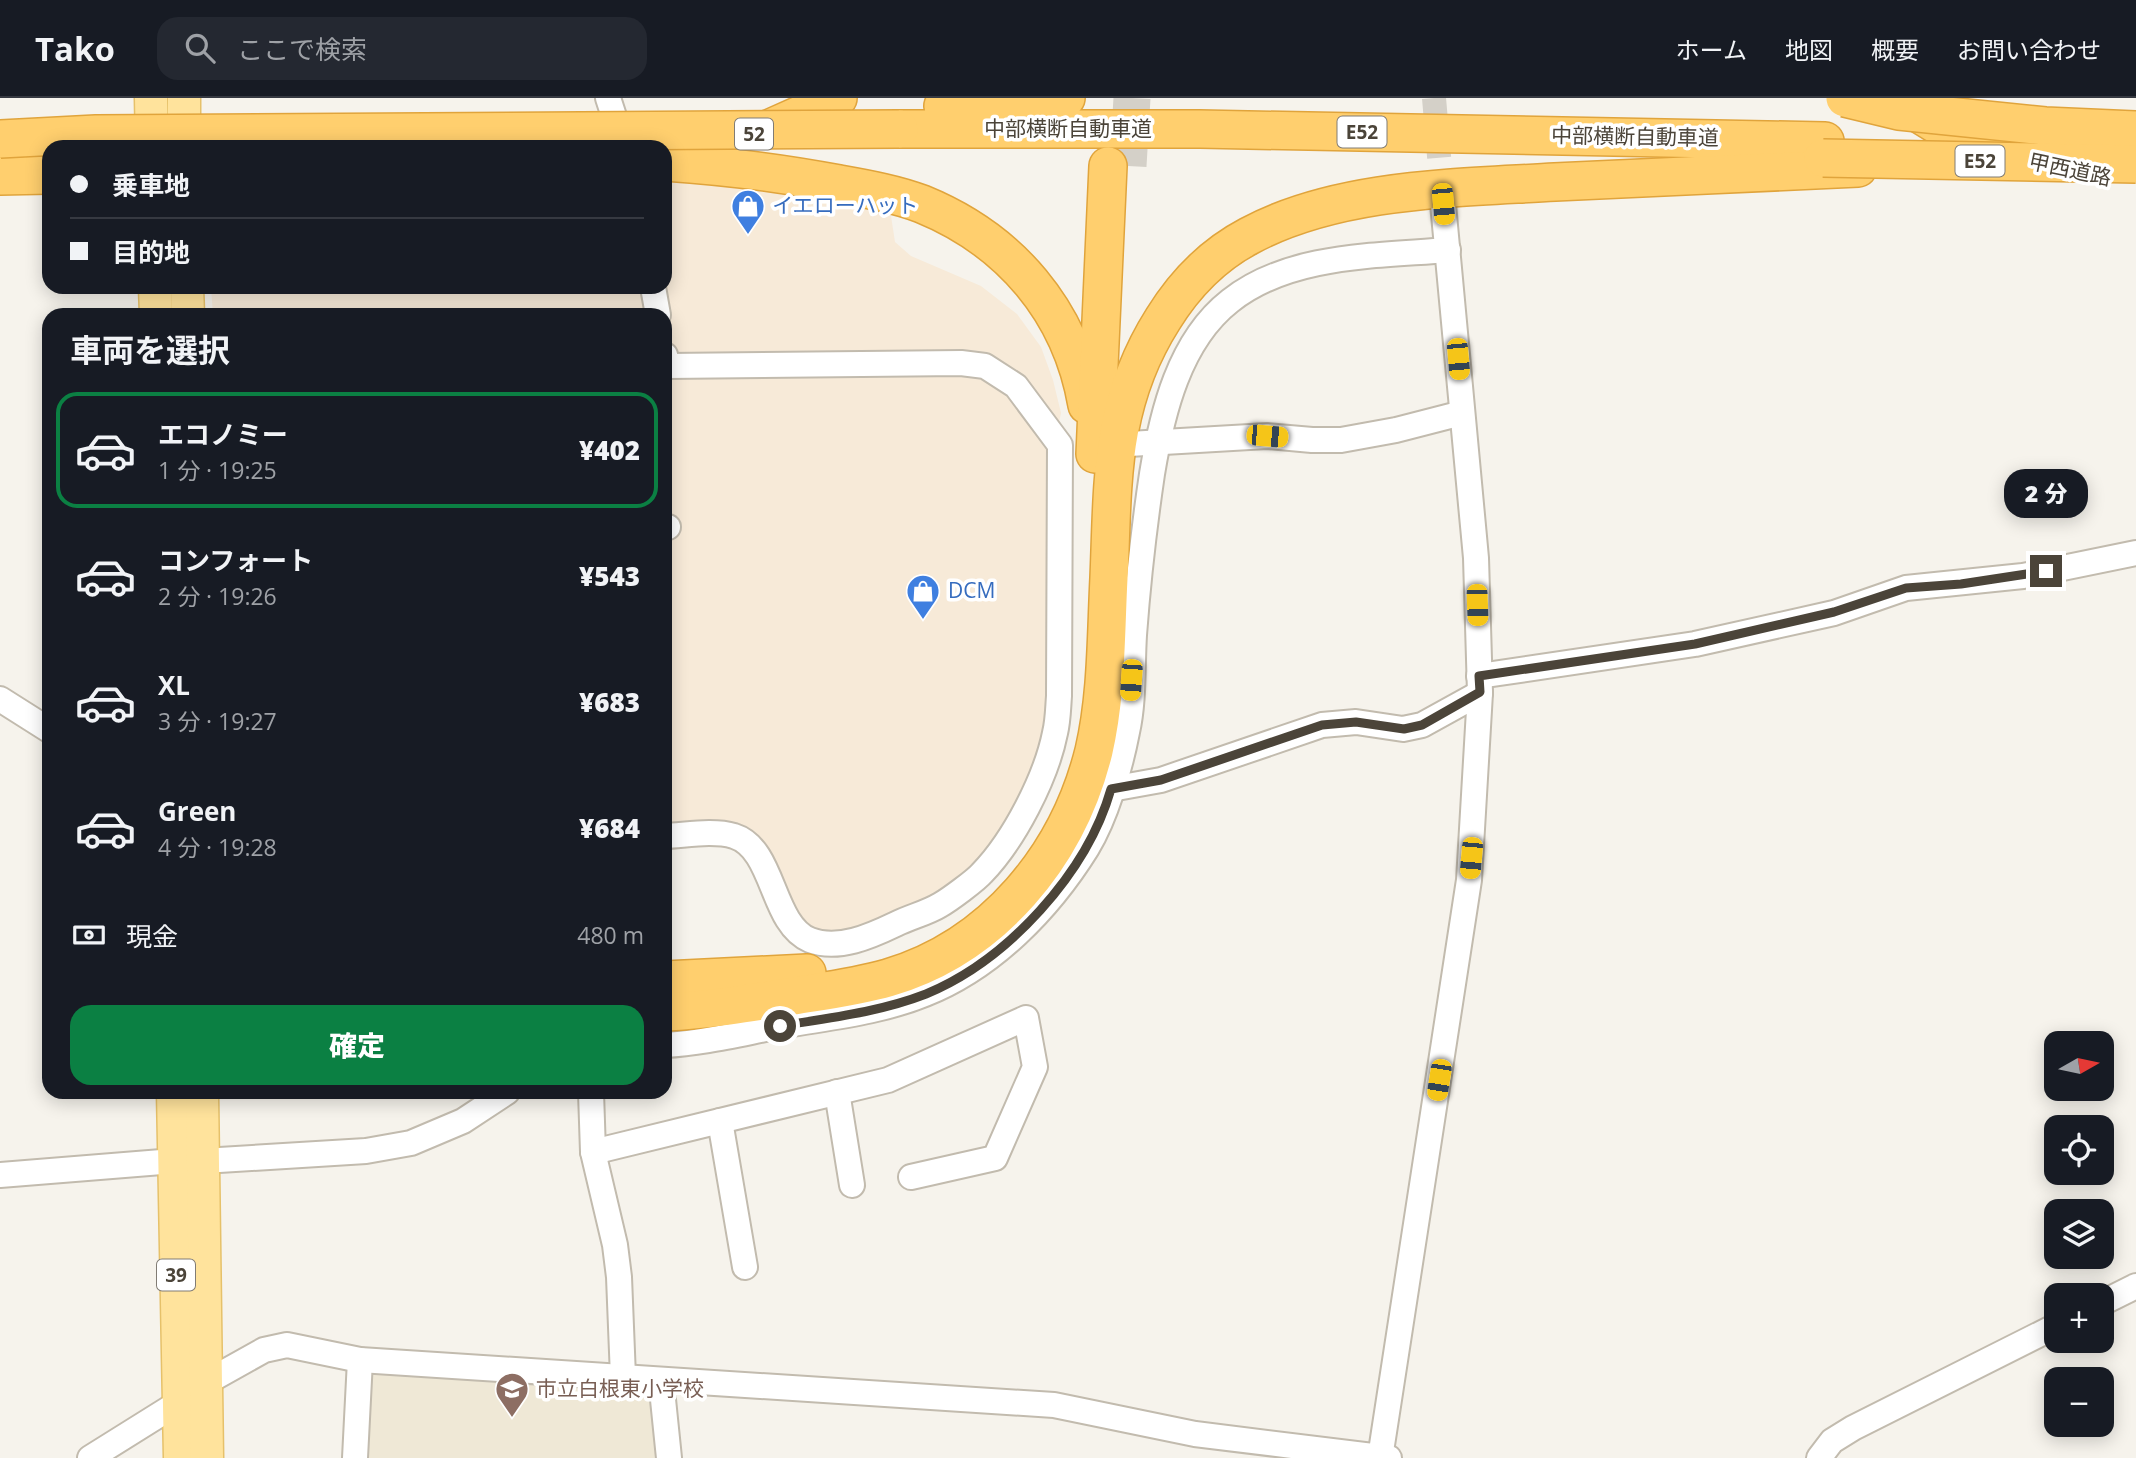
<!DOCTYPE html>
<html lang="ja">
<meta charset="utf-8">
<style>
:root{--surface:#171b24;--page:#242831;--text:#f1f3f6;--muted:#9ea1a6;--line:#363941;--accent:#0b8043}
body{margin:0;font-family:"Open Sans","Noto Sans JP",sans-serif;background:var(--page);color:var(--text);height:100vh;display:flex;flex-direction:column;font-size:26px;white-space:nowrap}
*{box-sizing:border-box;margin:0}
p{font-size:23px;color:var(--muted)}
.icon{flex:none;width:38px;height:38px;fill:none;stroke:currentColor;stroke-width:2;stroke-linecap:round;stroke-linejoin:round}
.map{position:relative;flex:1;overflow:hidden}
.drawer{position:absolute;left:42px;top:210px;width:630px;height:791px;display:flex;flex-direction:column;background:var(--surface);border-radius:21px;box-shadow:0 4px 18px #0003}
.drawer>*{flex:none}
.hud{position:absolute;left:42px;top:42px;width:630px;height:154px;border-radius:21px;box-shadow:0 4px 18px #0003;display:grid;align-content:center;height:154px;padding:0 28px;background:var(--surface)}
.needle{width:46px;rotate:81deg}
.tools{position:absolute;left:2044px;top:933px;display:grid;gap:14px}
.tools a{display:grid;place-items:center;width:70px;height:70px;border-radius:14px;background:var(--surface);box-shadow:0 4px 18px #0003;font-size:35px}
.end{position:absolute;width:32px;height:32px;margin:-16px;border:9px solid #4b4439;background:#fff;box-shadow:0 0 0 4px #fff}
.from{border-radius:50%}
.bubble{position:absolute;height:49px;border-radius:21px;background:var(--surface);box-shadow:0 4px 18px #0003;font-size:23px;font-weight:800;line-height:49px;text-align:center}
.car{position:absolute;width:21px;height:42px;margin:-21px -10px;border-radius:9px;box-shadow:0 0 5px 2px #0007;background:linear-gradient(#f5c518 24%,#345 0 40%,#f5c518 0 76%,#345 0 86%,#f5c518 0)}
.hud b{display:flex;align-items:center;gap:24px;height:66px;font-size:26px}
.hud b+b{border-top:2px solid var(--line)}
.hud i{width:18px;height:18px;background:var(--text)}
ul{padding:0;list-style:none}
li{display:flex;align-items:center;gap:21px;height:116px;margin:0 14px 10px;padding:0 14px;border:4px solid transparent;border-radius:21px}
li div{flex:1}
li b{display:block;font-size:26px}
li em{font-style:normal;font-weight:800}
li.active{border-color:var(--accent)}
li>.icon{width:63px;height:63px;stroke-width:1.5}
h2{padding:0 28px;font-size:32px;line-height:84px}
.pay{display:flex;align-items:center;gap:18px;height:77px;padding:0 28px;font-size:26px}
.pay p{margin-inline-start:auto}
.cta{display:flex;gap:14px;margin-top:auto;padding:14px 28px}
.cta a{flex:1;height:80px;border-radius:21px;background:var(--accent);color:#fff;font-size:28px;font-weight:800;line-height:80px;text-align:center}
header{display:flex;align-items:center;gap:42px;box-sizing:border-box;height:98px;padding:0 35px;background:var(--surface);border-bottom:2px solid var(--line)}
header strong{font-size:33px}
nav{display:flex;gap:38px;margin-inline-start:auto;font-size:24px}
.search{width:490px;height:63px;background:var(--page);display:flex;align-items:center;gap:18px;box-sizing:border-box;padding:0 24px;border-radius:21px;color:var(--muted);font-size:26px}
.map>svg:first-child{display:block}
</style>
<header>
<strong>Tako</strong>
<div class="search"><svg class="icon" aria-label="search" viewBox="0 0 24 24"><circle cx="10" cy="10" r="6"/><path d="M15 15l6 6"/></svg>ここで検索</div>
<nav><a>ホーム</a><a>地図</a><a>概要</a><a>お問い合わせ</a></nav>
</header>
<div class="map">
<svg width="2136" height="1360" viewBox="0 0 2136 1360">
<rect width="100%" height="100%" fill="#f6f3ec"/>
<polygon fill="#f7ead8" points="665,73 889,105 895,144 911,158 981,188 1017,216 1041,249 1053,282 1061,315 1051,363 1049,601 1046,627 1024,699 983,760 962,781 859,835 812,835 793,817 759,745 665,729 665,217 213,217 211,189 665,189"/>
<polygon fill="#efe8d6" points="360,1262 661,1282 669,1360 357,1360"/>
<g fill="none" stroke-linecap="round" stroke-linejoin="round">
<polyline stroke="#d4d0c8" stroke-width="24" stroke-dasharray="24 12" stroke-linecap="butt" points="1434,0 1443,104"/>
<polyline stroke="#d4d0c8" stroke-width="37" stroke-dasharray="37 18" stroke-linecap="butt" points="1128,68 1132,0"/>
<defs>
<g id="minor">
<polyline points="608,0 623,46"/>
<polyline points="653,189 658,217"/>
<path d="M665,257L667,268L961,265L985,268L1016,288L1060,347L1059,598C1058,611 1058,623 1055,635C1046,680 1014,742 982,775C976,782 949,802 940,807C927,815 910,819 896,826C871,838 838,853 810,842C771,826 775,751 734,738C713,732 687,737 665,738"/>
<polyline points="1129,346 1267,338 1312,342 1341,342 1396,332 1462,315"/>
<polyline points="665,429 668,429"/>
<polyline points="1479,578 1695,546 1834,515 1906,490 2023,478 2136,455"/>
<polyline points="0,601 49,632"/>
<polyline points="1111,691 1161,682 1322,627 1356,624 1403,631 1422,627 1480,595"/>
<path d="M665,947C705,945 747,934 787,927C833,919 881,914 925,896C993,869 1049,811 1087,750C1106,719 1120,670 1127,634C1134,603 1132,569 1134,537C1138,483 1144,430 1152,376C1162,315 1179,243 1230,203C1289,156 1376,158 1448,152"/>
<polyline points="591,994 593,1054 615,1147 619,1179 623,1279"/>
<polyline points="837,994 852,1087"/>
<polyline points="720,1023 745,1169"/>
<polyline points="593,1054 888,982 1026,920 1035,969 995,1060 911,1079"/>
<polyline points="203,1063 366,1053 411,1045 463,1023 507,994"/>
<polyline points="0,1077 174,1063"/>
<polyline points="2102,1205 2136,1188"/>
<polyline points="661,1282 669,1360"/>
<polyline points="90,1360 178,1305 205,1285 264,1252 287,1247 360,1262 1054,1307 1195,1336 1389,1360"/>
<polyline points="355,1360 360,1262"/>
<polyline points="1380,1360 1469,782 1480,595 1476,460 1443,106"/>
<polyline points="1819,1360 1832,1343 1853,1330 2056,1228"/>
</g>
<g id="major">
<polyline points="151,0 152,49"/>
<polyline points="184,0 184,49"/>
<polyline points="155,189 156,217"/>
<polyline points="187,189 188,217"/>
<polyline points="173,994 180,1360"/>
<polyline points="202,994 207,1360"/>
</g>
<g id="highway">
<polyline points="943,8 1066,0"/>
<polyline points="1913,12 1947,33 2018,61"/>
<polyline points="899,31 1200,31 1825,43"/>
<polyline points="766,32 838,0"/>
<path d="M665,64C723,68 782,75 839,86C867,91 896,96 922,106C1010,142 1071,213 1087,307"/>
<polyline points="0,78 49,77"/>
<polyline points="1095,356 1108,68"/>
<polyline points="665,882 807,875"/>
<path d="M665,914C709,912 751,905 794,898C825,893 857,889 888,880C993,849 1068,758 1094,653C1107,597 1106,538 1109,480C1113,384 1109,306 1163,221C1184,187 1213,157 1249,138C1338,90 1457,90 1555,84C1656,79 1757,75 1858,70"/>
</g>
</defs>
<use href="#minor" stroke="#c2bbae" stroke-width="28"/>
<use href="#major" stroke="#e6c16a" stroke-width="35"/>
<use href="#highway" stroke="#e0a43c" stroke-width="40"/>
<use href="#minor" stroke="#fff" stroke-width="24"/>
<use href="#major" stroke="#ffe39c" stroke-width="32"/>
<use href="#highway" stroke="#ffcf6e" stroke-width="37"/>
<defs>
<g id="highway-bridge">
<polyline points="1845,0 1899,13 2045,28 2136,32"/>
<polyline points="0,41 96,36 899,31"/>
<polyline points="1823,60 2136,66"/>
</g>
</defs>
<use href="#highway-bridge" stroke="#e0a43c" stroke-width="40" stroke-linecap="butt"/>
<use href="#highway-bridge" stroke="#ffcf6e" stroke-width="37"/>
</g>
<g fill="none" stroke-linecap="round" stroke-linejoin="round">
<path stroke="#4b4439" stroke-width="9" d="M780,928C829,920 880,914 926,896C1008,862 1087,775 1111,691L1161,682L1322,627L1356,624L1404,631L1422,627L1480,594L1479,578L1695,546L1834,514L1906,490L1961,486L2046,473"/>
</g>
<defs>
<symbol id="shop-pin" viewBox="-11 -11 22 30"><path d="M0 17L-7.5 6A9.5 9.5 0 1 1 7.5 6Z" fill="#3f7fe0" stroke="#fff"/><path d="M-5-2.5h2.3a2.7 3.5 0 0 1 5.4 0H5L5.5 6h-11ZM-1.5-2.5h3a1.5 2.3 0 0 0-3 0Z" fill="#fff"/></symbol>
<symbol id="school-pin" viewBox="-11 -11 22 30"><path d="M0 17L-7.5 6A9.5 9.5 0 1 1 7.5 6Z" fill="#8d6e63" stroke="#fff"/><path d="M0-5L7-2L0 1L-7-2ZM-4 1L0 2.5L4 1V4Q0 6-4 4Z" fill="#fff"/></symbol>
</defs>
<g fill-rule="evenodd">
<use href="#shop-pin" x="729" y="89" width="38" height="52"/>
<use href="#shop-pin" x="904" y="474" width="38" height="52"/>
<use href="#school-pin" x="493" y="1272" width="38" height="52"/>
</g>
<g text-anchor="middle" stroke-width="7" stroke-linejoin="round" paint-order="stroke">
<g fill="#fff" stroke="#817c74" stroke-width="2">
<rect x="1337.5" y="18.5" width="49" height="31" rx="5"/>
<rect x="735" y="20.5" width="38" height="31" rx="5"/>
<rect x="1955.5" y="47.5" width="49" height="31" rx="5"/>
<rect x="157" y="1161.5" width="38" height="31" rx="5"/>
</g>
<g font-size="19" font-weight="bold" fill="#4b4439">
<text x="1362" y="41">E52</text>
<text x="754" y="43">52</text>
<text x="1980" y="70">E52</text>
<text x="176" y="1184">39</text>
</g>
<g font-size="21" fill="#4b4439" stroke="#fff">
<text x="1068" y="38">中部横断自動車道</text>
<text transform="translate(1635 39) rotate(1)" y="7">中部横断自動車道</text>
<text transform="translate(2070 72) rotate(12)" y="7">甲西道路</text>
</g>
<g font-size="21" fill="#366cbe" stroke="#fff" text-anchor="start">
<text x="772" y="115">イエローハット</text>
<text x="948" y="500">DCM</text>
</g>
<g font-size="21" fill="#785e54" stroke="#fff" text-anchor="start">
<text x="536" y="1298">市立白根東小学校</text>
</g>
</g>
</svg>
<div class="tools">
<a><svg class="needle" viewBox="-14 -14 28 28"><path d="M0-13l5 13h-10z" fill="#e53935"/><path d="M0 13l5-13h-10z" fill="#9ea1a6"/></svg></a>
<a><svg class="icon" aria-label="locate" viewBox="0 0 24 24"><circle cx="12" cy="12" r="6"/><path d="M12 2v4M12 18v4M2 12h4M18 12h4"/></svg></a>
<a><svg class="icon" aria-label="layers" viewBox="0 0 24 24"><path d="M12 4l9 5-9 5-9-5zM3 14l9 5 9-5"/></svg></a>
<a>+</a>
<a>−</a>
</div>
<i class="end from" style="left:780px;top:928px"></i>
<i class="end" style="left:2046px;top:473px"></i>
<div class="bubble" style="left:2004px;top:371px;width:84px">2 分</div>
<i class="car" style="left:1443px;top:106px;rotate:175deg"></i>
<i class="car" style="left:1458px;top:261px;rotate:175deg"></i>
<i class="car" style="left:1267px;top:338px;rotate:95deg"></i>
<i class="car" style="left:1477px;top:507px;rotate:178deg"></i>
<i class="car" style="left:1131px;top:582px;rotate:184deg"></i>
<i class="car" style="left:1471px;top:760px;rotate:185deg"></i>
<i class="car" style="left:1439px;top:982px;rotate:189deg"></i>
<div class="hud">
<b><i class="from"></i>乗車地</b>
<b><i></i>目的地</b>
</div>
<section class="drawer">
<h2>車両を選択</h2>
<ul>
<li class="active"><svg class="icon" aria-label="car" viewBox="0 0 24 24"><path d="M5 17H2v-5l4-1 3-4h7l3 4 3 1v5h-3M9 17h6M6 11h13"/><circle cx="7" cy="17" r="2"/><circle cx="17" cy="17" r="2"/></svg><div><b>エコノミー</b><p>1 分 · 19:25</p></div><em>¥402</em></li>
<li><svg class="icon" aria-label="car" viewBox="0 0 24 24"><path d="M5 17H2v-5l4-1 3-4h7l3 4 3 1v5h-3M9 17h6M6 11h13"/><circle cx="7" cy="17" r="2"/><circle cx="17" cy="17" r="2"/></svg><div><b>コンフォート</b><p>2 分 · 19:26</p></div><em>¥543</em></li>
<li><svg class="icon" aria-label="car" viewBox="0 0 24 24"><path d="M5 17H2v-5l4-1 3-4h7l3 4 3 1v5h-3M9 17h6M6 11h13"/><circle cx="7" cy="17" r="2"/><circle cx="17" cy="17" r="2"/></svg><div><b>XL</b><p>3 分 · 19:27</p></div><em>¥683</em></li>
<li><svg class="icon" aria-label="car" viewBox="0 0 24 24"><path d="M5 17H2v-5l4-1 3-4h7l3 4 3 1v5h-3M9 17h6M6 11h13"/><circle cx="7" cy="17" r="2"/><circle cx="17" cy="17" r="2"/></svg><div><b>Green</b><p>4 分 · 19:28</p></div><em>¥684</em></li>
</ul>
<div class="pay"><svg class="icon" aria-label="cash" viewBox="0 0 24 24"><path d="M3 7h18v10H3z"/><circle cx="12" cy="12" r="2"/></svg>現金<p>480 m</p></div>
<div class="cta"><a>確定</a></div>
</section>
</div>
